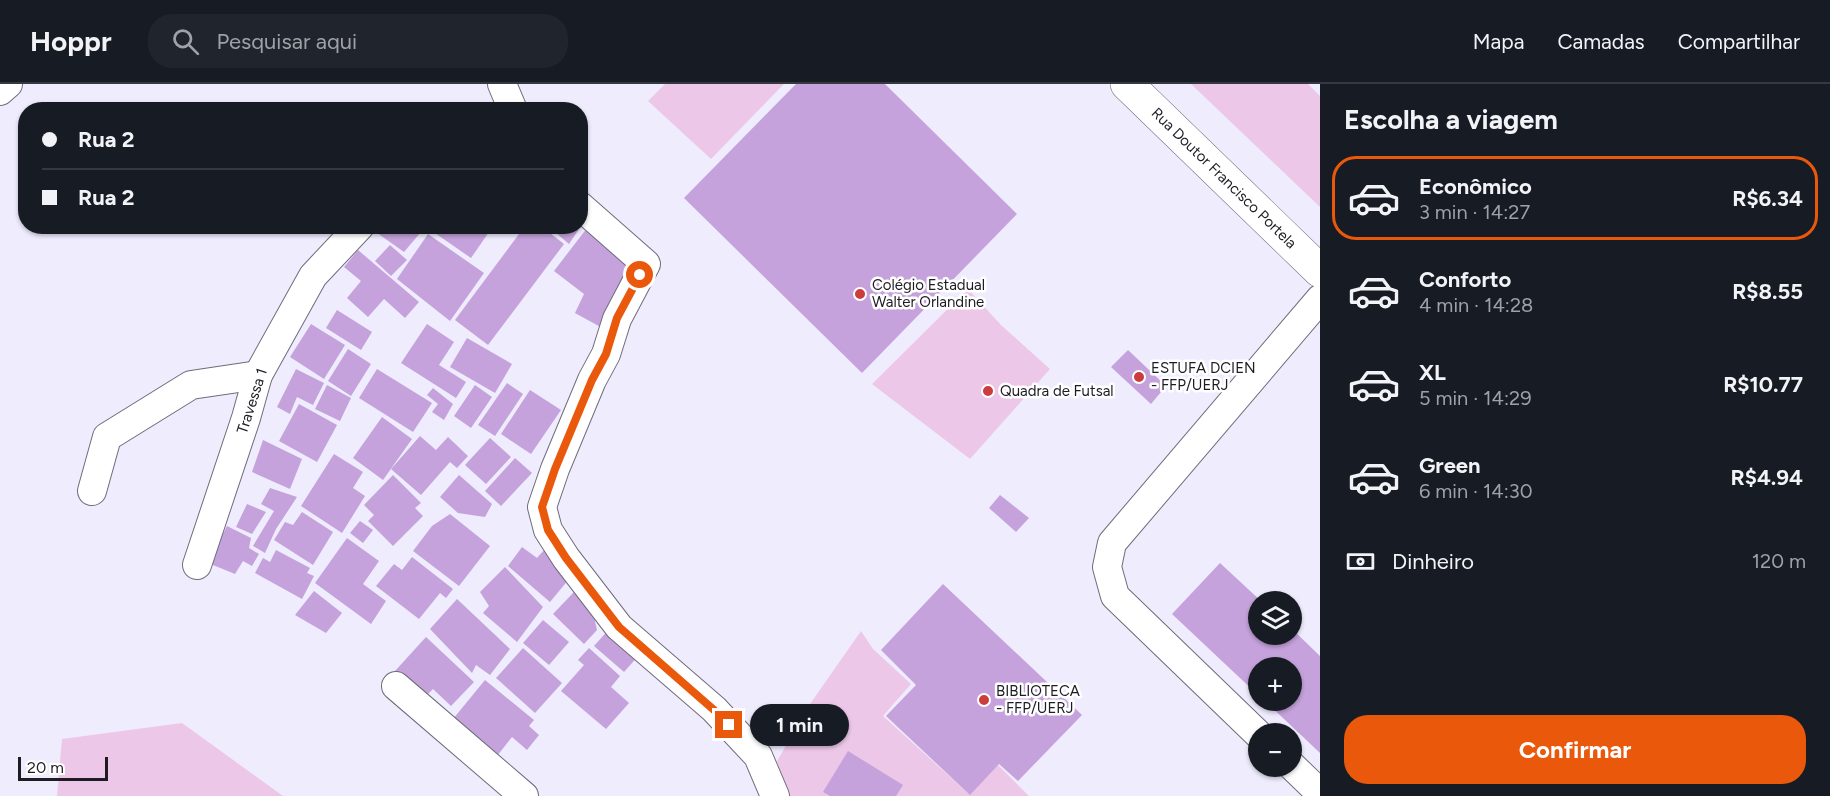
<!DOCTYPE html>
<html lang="pt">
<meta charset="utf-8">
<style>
:root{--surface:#171b24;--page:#20242c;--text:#f1f3f6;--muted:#9ea1a6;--line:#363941;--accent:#ea580c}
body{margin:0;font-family:Figtree,sans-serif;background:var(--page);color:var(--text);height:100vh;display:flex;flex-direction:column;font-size:22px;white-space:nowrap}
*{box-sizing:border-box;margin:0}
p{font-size:20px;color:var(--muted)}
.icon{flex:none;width:33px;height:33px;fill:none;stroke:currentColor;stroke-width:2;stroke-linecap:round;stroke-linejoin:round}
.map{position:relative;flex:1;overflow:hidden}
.side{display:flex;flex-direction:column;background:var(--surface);width:510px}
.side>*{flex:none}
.top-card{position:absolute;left:18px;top:18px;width:570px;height:132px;border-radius:24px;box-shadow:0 2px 4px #0004;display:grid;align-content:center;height:132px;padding:0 24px;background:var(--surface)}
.buttons{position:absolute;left:1248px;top:507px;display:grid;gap:12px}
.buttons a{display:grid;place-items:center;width:54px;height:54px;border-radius:50%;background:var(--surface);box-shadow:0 2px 4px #0004;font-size:30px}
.scale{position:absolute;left:18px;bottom:15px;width:90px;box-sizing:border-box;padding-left:6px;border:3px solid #1d1c22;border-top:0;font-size:16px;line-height:21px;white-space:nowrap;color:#1d1c22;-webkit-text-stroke:4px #fff;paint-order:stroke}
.end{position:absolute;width:27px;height:27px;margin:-14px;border:8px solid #ea580c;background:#fff;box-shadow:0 0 0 3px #fff}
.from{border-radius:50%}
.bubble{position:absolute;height:42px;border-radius:21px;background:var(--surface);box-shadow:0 2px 4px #0004;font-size:20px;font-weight:700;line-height:42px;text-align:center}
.top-card b{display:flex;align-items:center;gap:21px;height:57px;font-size:22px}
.top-card b+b{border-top:2px solid var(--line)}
.top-card i{width:15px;height:15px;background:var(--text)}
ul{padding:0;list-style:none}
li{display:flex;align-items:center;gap:18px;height:84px;margin:0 12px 9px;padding:0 12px;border:3px solid transparent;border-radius:24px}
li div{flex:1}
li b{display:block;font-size:22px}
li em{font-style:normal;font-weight:700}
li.selected{border-color:var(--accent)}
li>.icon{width:54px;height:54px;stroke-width:1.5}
h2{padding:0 24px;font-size:27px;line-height:72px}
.pay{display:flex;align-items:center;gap:15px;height:66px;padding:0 24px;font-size:22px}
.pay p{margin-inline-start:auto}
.button{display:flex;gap:12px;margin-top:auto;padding:12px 24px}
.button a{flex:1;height:69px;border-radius:24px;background:var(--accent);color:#fff;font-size:24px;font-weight:700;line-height:69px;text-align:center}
header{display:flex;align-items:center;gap:36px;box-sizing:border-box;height:84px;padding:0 30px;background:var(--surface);border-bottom:2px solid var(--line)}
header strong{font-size:28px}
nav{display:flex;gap:33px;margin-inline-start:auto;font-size:21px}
.search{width:420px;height:54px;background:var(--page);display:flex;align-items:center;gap:15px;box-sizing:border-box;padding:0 21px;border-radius:24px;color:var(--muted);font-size:22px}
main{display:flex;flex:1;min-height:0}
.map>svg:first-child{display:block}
</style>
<header>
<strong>Hoppr</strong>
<div class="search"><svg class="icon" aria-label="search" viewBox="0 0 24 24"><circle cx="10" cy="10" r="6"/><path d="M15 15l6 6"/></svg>Pesquisar aqui</div>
<nav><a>Mapa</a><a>Camadas</a><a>Compartilhar</a></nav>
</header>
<main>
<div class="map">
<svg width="1320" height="712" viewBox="0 0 1320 712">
<rect width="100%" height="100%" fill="#efecfe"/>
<g fill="#edc7e8">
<polygon points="665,0 784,0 711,75 648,17"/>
<polygon points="1191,0 1308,0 1320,12 1320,123"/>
<polygon points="968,205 1001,241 1050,285 970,375 872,300"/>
<polygon points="861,547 873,565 911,600 883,632 969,710 997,680 1029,712 790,712 777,677 810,620"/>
<polygon points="182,639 283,712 57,712 62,655"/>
</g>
<g fill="#c5a2db">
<polygon points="796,0 885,0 1017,130 862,289 684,114"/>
<polygon points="376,142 426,142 404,168 373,146"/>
<polygon points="435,142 481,142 489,148 471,174 432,147"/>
<polygon points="525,142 541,142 564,160 488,261 455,236"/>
<polygon points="548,142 581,142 569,160"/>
<polygon points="587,144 636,186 606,246 575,229 584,210 554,187"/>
<polygon points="428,150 484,189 450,237 397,195"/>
<polygon points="390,161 407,176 391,192 375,177"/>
<polygon points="358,166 419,218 405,234 384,215 368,233 347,214 361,197 344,183"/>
<polygon points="337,226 372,248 361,266 326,244"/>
<polygon points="311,240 345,261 324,295 290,273"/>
<polygon points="427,240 454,258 439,281 466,298 456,314 401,279"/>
<polygon points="467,254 512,280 495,309 450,283"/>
<polygon points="348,265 371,280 351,312 328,297"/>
<polygon points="1128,266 1166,302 1151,320 1111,283"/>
<polygon points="296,285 324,299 313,321 297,313 290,330 277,323"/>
<polygon points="377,285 432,319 413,348 359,314"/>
<polygon points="507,299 523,310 495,352 478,341"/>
<polygon points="327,301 351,314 340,337 315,325"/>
<polygon points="475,301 492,313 471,344 454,332"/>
<polygon points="433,304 453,320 444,336 432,328 438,320 427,311"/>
<polygon points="530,306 561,326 531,370 501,350"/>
<polygon points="299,320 337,341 317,378 279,357"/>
<polygon points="382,333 412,355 383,396 353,374"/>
<polygon points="420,352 436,366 448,353 468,372 457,384 450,378 421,411 391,385"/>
<polygon points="490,354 511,373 486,400 465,381"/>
<polygon points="263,356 302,375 290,405 252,388"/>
<polygon points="334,370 363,388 353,404 365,412 342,449 301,422"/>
<polygon points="515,374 532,389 501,422 485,407"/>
<polygon points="393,391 421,419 415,424 423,432 393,462 368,437 374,431 364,421"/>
<polygon points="459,391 492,420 485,433 458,429 440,413"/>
<polygon points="270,404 297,413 276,445 265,469 253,462 274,427 261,420"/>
<polygon points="1000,411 1029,434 1016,448 989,424"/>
<polygon points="247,420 266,428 252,450 236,443"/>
<polygon points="302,428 333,448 313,481 274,456 285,438 293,441"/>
<polygon points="450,430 490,462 459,502 413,467 432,442"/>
<polygon points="360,437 373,446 363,459 350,449"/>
<polygon points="227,442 251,454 249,464 259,470 252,482 243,477 235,490 208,479"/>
<polygon points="347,454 379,477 363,500 386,517 371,540 315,499"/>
<polygon points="522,463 537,474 545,465 569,495 550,518 508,482"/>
<polygon points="276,466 310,484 307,489 314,492 302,515 255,489 263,474 270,478"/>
<polygon points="412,473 453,505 446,514 440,509 419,535 376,502 394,480 402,486"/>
<polygon points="1220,479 1262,518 1258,518 1258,550 1292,550 1292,545 1320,572 1320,669 1264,616 1292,616 1292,584 1258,584 1258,611 1172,530"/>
<polygon points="505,483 543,523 517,558 483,529 489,522 480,508"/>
<polygon points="943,500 1082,631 1018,697 999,680 970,711 886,632 916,601 881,566"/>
<polygon points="314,507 342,529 326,549 295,531"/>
<polygon points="574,508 592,525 597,546 584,560 553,530"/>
<polygon points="457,515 510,565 490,591 476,581 472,589 430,545"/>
<polygon points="543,536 569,558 549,581 523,559"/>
<polygon points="610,544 640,570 624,588 594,562"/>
<polygon points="426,553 474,598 451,622 433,605 424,614 395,587"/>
<polygon points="523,564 562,599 535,629 496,594"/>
<polygon points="589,564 620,592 611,603 629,619 606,645 561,607 584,581 578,576"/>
<polygon points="485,596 534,636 529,642 539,651 527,666 512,653 497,672 453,635"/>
<polygon points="848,667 903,701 896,712 830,712 823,708"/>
</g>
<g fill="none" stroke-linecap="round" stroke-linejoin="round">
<defs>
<g id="minor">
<polyline points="502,0 513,26"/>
<polyline points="0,7 8,0"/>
<polyline points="580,122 646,180 617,235 606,270 592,296 555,385 542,423 548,446 566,474 619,543 714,625 758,672 775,712"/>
<polyline points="92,407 107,353 191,301 258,291"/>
<polyline points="197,481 246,334 258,291 313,192 360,142"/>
<polyline points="396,602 524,712"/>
<polyline points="1258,650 1115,512 1107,483 1112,459 1320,215"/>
<polyline points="1292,682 1320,709"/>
</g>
<polyline id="major" points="1127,0 1320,187"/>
</defs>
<use href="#minor" stroke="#6f6c7b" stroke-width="30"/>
<use href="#major" stroke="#6f6c7b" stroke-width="34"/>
<use href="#minor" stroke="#fff" stroke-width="28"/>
<use href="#major" stroke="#fff" stroke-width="33"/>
</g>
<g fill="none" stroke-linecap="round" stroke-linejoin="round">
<polyline stroke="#ea580c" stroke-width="8" points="640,191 617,234 606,270 592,296 555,385 542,423 548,446 566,474 619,543 714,626 729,641"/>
</g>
<g fill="#cb3c3c" stroke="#fff" stroke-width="2">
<circle cx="860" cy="210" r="6"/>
<circle cx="1139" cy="293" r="6"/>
<circle cx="988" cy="307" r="6"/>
<circle cx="984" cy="616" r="6"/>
</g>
<g text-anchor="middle" stroke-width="5" stroke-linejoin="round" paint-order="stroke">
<g font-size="15" fill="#1d1c22" stroke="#fff">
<text transform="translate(1224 94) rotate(44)" y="5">Rua Doutor Francisco Portela</text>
<text transform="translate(252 317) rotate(-72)" y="5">Travessa 1</text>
</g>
<g font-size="15" fill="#1d1c22" stroke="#fff" text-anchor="start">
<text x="872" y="206">Colégio Estadual<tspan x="872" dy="17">Walter Orlandine</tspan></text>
<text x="1151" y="289">ESTUFA DCIEN<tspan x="1151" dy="17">- FFP/UERJ</tspan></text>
<text x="1000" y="312">Quadra de Futsal</text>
<text x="996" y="612">BIBLIOTECA<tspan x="996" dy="17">- FFP/UERJ</tspan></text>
</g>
</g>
</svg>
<div class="buttons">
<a><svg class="icon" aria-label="layers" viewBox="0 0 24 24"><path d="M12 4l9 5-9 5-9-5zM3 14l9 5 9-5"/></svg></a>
<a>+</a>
<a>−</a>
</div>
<div class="scale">20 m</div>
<i class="end from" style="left:640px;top:191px"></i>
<i class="end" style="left:729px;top:641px"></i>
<div class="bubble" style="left:750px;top:620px;width:99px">1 min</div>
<div class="top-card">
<b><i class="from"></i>Rua 2</b>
<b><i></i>Rua 2</b>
</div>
</div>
<section class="side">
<h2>Escolha a viagem</h2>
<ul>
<li class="selected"><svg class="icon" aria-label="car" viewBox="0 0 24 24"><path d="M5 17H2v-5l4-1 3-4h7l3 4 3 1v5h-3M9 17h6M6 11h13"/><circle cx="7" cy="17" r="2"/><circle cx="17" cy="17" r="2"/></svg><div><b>Econômico</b><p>3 min · 14:27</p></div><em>R$6.34</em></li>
<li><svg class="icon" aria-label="car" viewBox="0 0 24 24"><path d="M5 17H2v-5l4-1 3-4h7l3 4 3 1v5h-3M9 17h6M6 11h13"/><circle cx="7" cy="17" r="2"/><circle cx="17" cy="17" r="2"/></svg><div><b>Conforto</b><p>4 min · 14:28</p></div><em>R$8.55</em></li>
<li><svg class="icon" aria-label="car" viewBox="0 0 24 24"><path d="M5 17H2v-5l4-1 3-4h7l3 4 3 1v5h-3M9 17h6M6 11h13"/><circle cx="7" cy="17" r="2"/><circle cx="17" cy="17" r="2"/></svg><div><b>XL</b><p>5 min · 14:29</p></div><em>R$10.77</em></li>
<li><svg class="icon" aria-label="car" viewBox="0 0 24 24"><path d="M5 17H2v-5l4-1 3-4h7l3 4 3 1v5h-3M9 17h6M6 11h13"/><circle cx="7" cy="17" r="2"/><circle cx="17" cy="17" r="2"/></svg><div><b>Green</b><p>6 min · 14:30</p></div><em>R$4.94</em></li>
</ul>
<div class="pay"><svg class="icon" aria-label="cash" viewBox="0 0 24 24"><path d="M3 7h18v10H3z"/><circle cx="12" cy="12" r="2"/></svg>Dinheiro<p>120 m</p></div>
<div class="button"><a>Confirmar</a></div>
</section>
</main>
